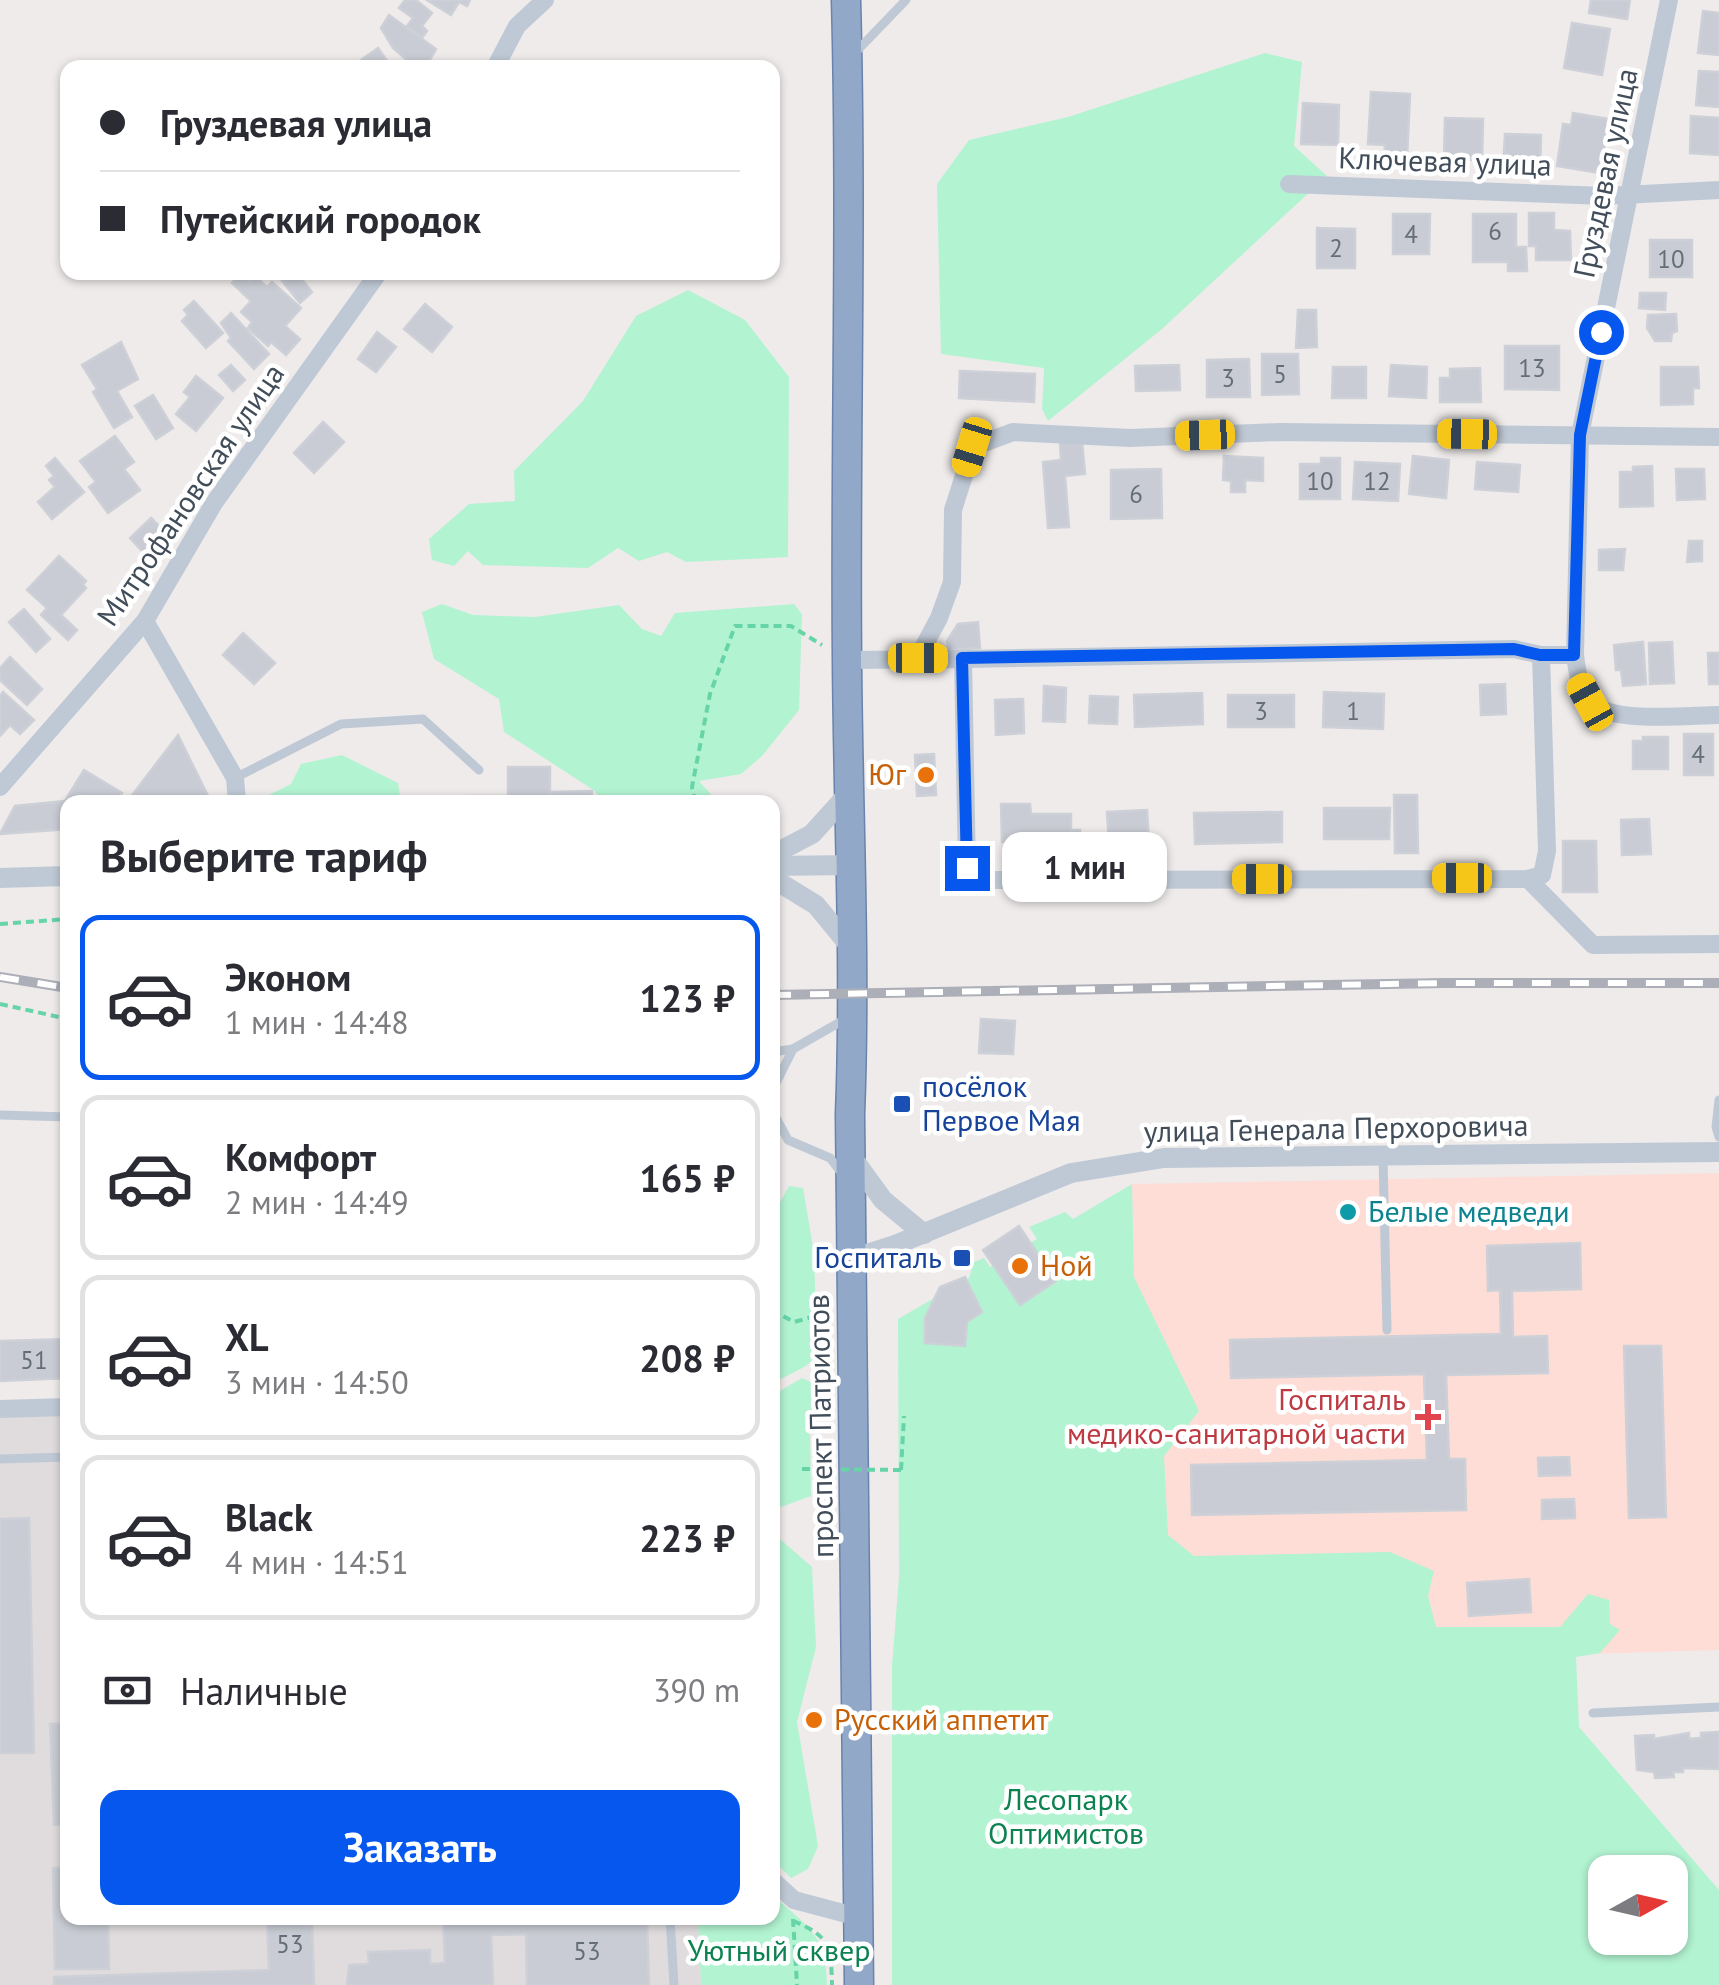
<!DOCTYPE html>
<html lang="ru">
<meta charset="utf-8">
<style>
:root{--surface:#fff;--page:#f7f7f7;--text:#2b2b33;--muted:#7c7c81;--line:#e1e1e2;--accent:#0657ee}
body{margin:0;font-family:"PT Sans",sans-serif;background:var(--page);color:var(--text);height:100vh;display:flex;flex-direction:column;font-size:38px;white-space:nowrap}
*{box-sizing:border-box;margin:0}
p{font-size:32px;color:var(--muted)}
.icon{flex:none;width:55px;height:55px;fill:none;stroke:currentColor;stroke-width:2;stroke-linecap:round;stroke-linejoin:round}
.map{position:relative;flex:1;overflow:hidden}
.sheet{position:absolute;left:60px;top:795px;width:720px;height:1130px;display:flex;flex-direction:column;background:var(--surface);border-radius:20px;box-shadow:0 2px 8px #0004}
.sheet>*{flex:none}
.guide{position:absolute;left:60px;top:60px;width:720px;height:220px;border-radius:20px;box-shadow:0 2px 8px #0004;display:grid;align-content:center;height:220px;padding:0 40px;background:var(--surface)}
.needle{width:65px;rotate:82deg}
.tools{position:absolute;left:1588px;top:1855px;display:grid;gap:20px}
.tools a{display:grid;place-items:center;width:100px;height:100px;border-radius:20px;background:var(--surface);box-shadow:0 2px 8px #0004;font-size:50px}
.end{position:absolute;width:45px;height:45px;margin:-22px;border:12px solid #0657ee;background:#fff;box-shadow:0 0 0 5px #fff}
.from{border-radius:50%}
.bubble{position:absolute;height:70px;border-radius:20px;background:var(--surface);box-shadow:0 2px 8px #0004;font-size:32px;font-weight:600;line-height:70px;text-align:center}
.car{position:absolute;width:30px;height:60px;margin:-30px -15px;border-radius:12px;box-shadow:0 0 8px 2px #0007;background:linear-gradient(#f5c518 24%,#345 0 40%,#f5c518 0 76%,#345 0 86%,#f5c518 0)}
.guide b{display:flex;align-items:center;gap:35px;height:95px;font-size:38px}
.guide b+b{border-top:2px solid var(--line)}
.guide i{width:25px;height:25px;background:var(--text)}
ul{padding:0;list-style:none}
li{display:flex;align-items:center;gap:30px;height:165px;margin:0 20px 15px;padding:0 20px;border:5px solid var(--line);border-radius:20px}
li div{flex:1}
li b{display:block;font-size:38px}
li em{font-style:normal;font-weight:600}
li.current{border-color:var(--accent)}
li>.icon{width:90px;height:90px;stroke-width:1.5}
h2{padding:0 40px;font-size:45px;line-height:120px}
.pay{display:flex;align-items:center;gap:25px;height:110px;padding:0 40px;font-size:38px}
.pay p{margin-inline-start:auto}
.primary-button{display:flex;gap:20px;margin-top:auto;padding:20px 40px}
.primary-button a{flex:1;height:115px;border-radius:20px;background:var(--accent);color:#fff;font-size:40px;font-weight:600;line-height:115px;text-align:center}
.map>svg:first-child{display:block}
</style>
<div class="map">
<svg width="1719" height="1985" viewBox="0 0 1719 1985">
<rect width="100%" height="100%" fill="#efebeb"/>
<polygon fill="#e0dcdd" points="67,1414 68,1918 698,1918 701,1985 0,1985 0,1418"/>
<polygon fill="#fdddd6" points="1719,1173 1719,1650 1143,1668 1132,1184"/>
<g fill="#b2f3d1" fill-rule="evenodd">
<polygon points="1265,53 1302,62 1294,146 1327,176 1162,329 1048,421 1042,409 1044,368 941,354 937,184 969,140 1068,117"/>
<polygon points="688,290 745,320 789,377 788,557 686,562 667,552 639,561 618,548 588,568 483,565 468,551 454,566 432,560 429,539 469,504 515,501 514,471 583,401 636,316"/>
<polygon points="442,604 473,615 535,617 619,605 642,629 661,636 675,613 794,604 802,614 799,710 762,756 741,774 699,781 716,800 714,802 601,802 595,791 504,732 499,699 434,659 422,612"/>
<polygon points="342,755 398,783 401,802 255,802 291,784 301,764"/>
<path d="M1132,1184L1134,1277L1199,1411L1164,1456L1168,1535L1194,1556L1390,1552L1434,1571L1428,1596L1436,1627H1560L1588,1594L1609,1600L1610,1624L1620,1630L1600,1653L1576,1657L1579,1727L1719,1890V1985H892V1666L899,1577L898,1319L969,1278L974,1262L984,1258L990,1267L1037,1239L1029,1227L1065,1212L1073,1219ZM1605,1872H1670V1938H1605Z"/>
<polygon points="789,1186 803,1188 814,1253 817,1356 806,1366 773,1383 773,1215"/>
<polygon points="802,1378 817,1385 810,1428 811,1496 781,1507 773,1499 773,1395"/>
<polygon points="773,1533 812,1567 816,1647 797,1722 818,1846 808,1869 791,1878 773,1860"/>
<path d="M773,1895C808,1928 826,1933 827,1985H701L698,1918H772Z"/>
</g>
<g fill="#c9ccd4" stroke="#ced0d8" stroke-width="2.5">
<polygon points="405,0 416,0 432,13 422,26 427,31 422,38 407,26 413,18 399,8"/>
<polygon points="427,0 470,0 467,6 459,2 451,15"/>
<polygon points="1591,0 1630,0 1627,19 1589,13"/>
<polygon points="1703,11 1719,13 1719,55 1698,53"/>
<polygon points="389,15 436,49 425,68 416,68 393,48 381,28"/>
<polygon points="1572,23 1610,29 1602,75 1564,68"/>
<polygon points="378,48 392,68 366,68 361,60"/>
<polygon points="1699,71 1719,72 1719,107 1696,105"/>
<polygon points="1371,92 1410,94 1407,158 1384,157 1385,145 1368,144"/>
<polygon points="1303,103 1339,105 1338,145 1301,144"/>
<polygon points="1573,113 1609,119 1600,173 1557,166 1563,124 1571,125"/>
<polygon points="1691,116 1719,118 1719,155 1690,153"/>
<polygon points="1445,118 1483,119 1482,160 1444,159"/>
<polygon points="1505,134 1541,135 1540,172 1503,171"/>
<polygon points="1529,213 1554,213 1554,230 1570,231 1571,260 1536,260 1536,246 1529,246"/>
<polygon points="1393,214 1430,214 1429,254 1393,254"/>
<polygon points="1473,214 1516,214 1516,247 1526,247 1527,271 1508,271 1508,262 1473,262"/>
<polygon points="1317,228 1355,229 1355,268 1317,268"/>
<rect x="1650" y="240" width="42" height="37"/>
<polygon points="292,272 296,272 312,292 300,303 282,281"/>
<polygon points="240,274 250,282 255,276 267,287 272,282 301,308 285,326 300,339 286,355 271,342 268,346 248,328 252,322 241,312 251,301 232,283"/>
<polygon points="1640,293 1666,293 1665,310 1639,308"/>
<polygon points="194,301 223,333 206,348 182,321 188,315 184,310"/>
<polygon points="425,304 452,327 432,352 404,329"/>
<polygon points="1298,310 1316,310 1317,347 1296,348"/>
<polygon points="231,313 269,354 254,369 228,341 231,338 221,323"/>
<polygon points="1676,314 1677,331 1672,333 1671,341 1655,341 1647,328 1648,315"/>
<polygon points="377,332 396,347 376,372 358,359"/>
<polygon points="121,342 138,379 117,391 132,417 114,428 93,392 97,389 82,365"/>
<polygon points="1505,346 1559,346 1559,390 1505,389"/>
<polygon points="1262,354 1298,354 1299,394 1262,395"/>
<polygon points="1249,359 1250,397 1207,397 1207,360"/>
<polygon points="231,365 245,380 233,391 219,375"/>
<polygon points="1179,365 1180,390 1136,391 1135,366"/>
<polygon points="1391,365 1427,367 1426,398 1389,396"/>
<polygon points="1333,367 1366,367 1366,398 1332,398"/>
<polygon points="1661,367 1698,367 1699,388 1693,388 1693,404 1661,405"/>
<polygon points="1480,368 1481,402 1440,402 1440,378 1450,378 1450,369"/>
<polygon points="960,371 1035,374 1034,402 959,398"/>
<polygon points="196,376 223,398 196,431 176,414 190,397 184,392"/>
<polygon points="153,395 173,428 156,439 135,406"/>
<polygon points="323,422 344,442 314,473 294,453"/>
<polygon points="115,436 134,462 124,469 140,490 108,513 89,487 96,482 80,461"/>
<polygon points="1082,441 1085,474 1065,476 1069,527 1048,528 1043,462 1061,460 1060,443"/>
<polygon points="1224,456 1263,458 1263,481 1245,480 1245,492 1231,492 1231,481 1223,480"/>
<polygon points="1413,456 1449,460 1446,498 1409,494"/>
<polygon points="55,458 84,492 52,519 38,502 55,487 49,480 54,476 46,466"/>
<polygon points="1321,458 1340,458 1340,499 1300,499 1300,464 1321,464"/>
<polygon points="1355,462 1400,464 1398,501 1353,499"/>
<polygon points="1477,462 1520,465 1518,492 1475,489"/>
<polygon points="1652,466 1653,506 1620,507 1620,472 1633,472 1633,467"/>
<polygon points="1161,469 1162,518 1111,519 1111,470"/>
<polygon points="1676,469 1704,469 1705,499 1677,500"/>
<polygon points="151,518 165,532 144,553 130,538"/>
<polygon points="1689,541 1702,541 1702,561 1687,562"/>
<polygon points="1625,549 1623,570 1599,570 1599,550"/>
<polygon points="59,556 86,581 83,585 86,588 61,615 77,630 68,640 41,615 47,608 27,590"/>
<polygon points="24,609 50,639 36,652 9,622"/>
<polygon points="978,622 980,648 949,650 947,641 958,624"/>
<polygon points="243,633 275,663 254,684 223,655"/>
<polygon points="1643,642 1646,684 1623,686 1621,670 1616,670 1614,645"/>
<polygon points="1672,642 1674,683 1650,684 1649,643"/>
<polygon points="1708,653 1719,653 1719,684 1709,684"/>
<polygon points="10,657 42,689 27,705 0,680 0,668"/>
<polygon points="1505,684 1506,714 1481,715 1480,685"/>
<polygon points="1044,686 1066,688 1065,722 1043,721"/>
<polygon points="3,692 34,720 20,734 10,725 0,736 0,696"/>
<polygon points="1324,692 1384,694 1383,729 1323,727"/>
<polygon points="1202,693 1203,724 1135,727 1134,695"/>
<rect x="1228" y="695" width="66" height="32"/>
<polygon points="1090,696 1118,697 1117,724 1089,723"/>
<polygon points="1023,699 1024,733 996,735 995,700"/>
<rect x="1684" y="734" width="29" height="41"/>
<polygon points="178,735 211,802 127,802"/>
<polygon points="1643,737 1668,737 1668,769 1633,769 1633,741 1643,741"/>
<polygon points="934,754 936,795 917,796 915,755"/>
<polygon points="508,767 550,767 550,802 468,802 468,796 508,796"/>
<polygon points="84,770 122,793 116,802 68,802 68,829 0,834 15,806 65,801"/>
<polygon points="592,791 592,802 550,802 549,792"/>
<polygon points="1394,795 1417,795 1418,853 1395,853"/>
<polygon points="1001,804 1030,804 1031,814 1071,814 1071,830 1080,830 1081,852 1042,853 1043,841 1002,842"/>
<polygon points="1324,808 1390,808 1389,839 1324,839"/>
<polygon points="1147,810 1149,842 1109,845 1107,812"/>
<polygon points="1282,812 1282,842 1195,844 1194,813"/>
<polygon points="1649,819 1651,854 1622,855 1621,820"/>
<polygon points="1563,841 1596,841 1597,892 1563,892"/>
<polygon points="981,1019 1015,1021 1013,1054 979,1053"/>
<polygon points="1019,1226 1056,1281 1020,1305 983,1250"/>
<polygon points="1580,1243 1581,1289 1512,1291 1513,1337 1547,1336 1548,1373 1446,1375 1449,1459 1465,1459 1466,1510 1192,1515 1191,1465 1427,1460 1424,1374 1231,1378 1230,1340 1501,1334 1500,1290 1488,1291 1487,1246"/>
<polygon points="965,1277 982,1312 967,1322 965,1346 925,1343 925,1318 940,1287"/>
<polygon points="68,1339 68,1378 0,1381 0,1341"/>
<polygon points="1624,1346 1661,1346 1666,1517 1629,1518"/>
<polygon points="1569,1457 1570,1475 1539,1476 1538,1458"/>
<polygon points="1574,1499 1575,1518 1542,1519 1542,1500"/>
<polygon points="29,1518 34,1753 0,1753 0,1519"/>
<polygon points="1529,1579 1531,1612 1469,1616 1467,1583"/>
<polygon points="68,1723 68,1824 54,1825 50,1724"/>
<polygon points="1719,1732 1719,1769 1683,1768 1683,1772 1673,1772 1674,1777 1655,1778 1654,1772 1637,1770 1635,1736 1654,1735 1654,1739 1689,1733 1689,1739 1701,1738 1701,1733"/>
<polygon points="53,1868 68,1868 68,1918 108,1918 109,1969 55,1969"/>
<polygon points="267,1918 312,1918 314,1985 54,1985 54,1977 269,1970"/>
<polygon points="443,1918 647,1918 649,1985 527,1985 526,1934 491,1935 493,1985 347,1985 349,1965 369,1964 368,1952 430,1950 430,1964 445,1963"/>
</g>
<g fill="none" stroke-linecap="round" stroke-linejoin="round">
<defs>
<path id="trunk" d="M846,0C852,220 845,440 847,660C848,811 856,962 850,1114L859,1985"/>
</defs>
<use href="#trunk" stroke="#6883ac" stroke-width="31"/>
<g stroke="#67d4a8" stroke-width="4" stroke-dasharray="8 5" stroke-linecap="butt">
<polyline points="695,802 692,787 710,694 735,626 791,626 822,645"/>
<polyline points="0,924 68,919"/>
<polyline points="0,1004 68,1019"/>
<polyline points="772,1310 794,1322 819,1315"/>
<polyline points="901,1470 904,1416"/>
<polyline points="793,1919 797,1985"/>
<path d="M793,1921C830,1936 831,1946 832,1985"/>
</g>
<g stroke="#bfc9d5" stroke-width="9">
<polyline points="853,55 906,0"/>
<polyline points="235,778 341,724 423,719 479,770"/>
<polyline points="772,1052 793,1049"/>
<polyline points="772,1091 793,1049 847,1018"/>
<polyline points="1719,1100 1716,1127 1719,1137"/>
<polyline points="772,1110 788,1140 830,1158 844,1176"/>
<polyline points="0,1115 68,1117"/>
<polyline points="1383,1156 1387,1330"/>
<polyline points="0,1459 68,1457"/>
<polyline points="1593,1713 1719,1707"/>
<polyline points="670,1918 674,1985"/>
</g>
<g stroke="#bfc9d5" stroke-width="18">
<path d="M1669,0L1580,435L1575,655C1577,670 1579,687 1589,700C1608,725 1688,715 1719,715"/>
<polyline points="495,68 517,26 545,0"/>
<polyline points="1289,184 1605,196 1719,190"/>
<polyline points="145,621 235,778 237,802"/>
<polyline points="917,659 939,618 952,582 953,510 973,447 1013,432 1130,438 1280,432 1719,437"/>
<polyline points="963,659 1514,649 1541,655 1575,655"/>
<polyline points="847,660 963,659 967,869 984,880 1528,879 1542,875 1547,851 1541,655"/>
<polyline points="0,787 145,621 214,503 379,272"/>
<polyline points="1528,879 1593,945 1719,944"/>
<polyline points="0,1409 68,1407"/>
<polyline points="772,1880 794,1900 858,1917"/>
</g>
<g stroke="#bfc9d5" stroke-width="20">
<polyline points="772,855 812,834 850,792"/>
<polyline points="772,866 852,865"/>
<polyline points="0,878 68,876"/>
<polyline points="772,878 816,905 853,950"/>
<polyline points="851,1156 883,1200 924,1234"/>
<polyline points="851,1259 895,1245 1071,1173 1164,1158 1719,1152"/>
</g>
<use href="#trunk" stroke="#92a8c8" stroke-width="28"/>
<defs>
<g id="rail">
<polyline points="0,977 68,988"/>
<polyline points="772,995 1445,983 1719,983"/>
</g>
</defs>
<use href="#rail" stroke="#acafb7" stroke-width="10"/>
<use href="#rail" stroke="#fff" stroke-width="6" stroke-dasharray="19" stroke-linecap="butt"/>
<polyline stroke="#67d4a8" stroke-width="4" stroke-dasharray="8 5" stroke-linecap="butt" points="802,1469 901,1470"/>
</g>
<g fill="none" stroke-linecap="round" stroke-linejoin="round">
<polyline stroke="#0657ee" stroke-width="12" points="967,868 962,658 1514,649 1540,655 1574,655 1580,435 1601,332"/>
</g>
<g fill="#e8710a" stroke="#fff" stroke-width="4">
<circle cx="926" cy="775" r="10"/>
<circle cx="1020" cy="1266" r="10"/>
<circle cx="814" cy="1720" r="10"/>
</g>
<g fill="#1a4fb4" stroke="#fff" stroke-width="4">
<rect x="892" y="1094" width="20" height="20" rx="5"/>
<rect x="952" y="1248" width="20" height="20" rx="5"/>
</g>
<circle fill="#0f9aa8" stroke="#fff" stroke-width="4" cx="1348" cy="1212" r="10"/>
<path fill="#e0444e" stroke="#fff" stroke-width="4" d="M1423 1402h10v10h10v10h-10v10h-10v-10h-10v-10h10z"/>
<g text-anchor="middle" stroke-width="9" stroke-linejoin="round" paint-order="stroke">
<g font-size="25" fill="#646d78">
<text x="1495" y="240">6</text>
<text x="1411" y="243">4</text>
<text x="1336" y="257">2</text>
<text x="1671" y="268">10</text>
<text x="1532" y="377">13</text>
<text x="1280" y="383">5</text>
<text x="1228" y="387">3</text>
<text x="1320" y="490">10</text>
<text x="1377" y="490">12</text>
<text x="1136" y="503">6</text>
<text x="1261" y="720">3</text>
<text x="1353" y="720">1</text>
<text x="1698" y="763">4</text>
<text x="34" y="1369">51</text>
<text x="290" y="1953">53</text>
<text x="587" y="1960">53</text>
</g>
<g font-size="30" fill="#424d5a" stroke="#fff">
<text transform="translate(1445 162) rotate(2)" y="10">Ключевая улица</text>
<text transform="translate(1606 173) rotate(-78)" y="10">Груздевая улица</text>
<text transform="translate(191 495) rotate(-56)" y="10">Митрофановская улица</text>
<text transform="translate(1336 1129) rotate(-1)" y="10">улица Генерала Перхоровича</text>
<text transform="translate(821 1426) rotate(-91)" y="10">проспект Патриотов</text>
</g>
<g font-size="30" fill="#c56008" stroke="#fff" text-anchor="start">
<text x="906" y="785" text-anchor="end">Юг</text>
<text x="1040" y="1276">Ной</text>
<text x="834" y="1730">Русский аппетит</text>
</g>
<g font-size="30" fill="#164399" stroke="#fff" text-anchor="start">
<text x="922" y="1097">посёлок<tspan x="922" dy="34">Первое Мая</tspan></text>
<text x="942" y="1268" text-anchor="end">Госпиталь</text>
</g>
<g font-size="30" fill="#0d838f" stroke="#fff" text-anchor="start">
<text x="1368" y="1222">Белые медведи</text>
</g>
<g font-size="30" fill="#be3a42" stroke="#fff" text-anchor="end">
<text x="1406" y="1410">Госпиталь<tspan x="1406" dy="34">медико-санитарной части</tspan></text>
</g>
<g font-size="30" fill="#0c8251" stroke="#fff">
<text x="1066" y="1810">Лесопарк<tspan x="1066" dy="34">Оптимистов</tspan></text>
<text x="779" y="1961">Уютный сквер</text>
</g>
</g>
</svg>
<div class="tools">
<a><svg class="needle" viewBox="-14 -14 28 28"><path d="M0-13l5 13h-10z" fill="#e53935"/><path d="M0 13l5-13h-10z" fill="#7c7c81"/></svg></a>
</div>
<i class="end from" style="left:1601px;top:332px"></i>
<i class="end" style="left:967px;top:868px"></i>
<div class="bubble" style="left:1002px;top:832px;width:165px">1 мин</div>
<i class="car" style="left:1467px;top:434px;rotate:271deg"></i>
<i class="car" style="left:1205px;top:435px;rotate:268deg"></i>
<i class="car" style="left:972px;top:447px;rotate:197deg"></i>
<i class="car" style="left:918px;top:658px;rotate:90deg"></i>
<i class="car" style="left:1590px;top:702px;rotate:331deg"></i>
<i class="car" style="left:1462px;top:878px;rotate:270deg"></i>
<i class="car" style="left:1262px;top:879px;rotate:270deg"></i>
<div class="guide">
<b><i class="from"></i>Груздевая улица</b>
<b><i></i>Путейский городок</b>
</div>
<section class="sheet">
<h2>Выберите тариф</h2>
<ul>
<li class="current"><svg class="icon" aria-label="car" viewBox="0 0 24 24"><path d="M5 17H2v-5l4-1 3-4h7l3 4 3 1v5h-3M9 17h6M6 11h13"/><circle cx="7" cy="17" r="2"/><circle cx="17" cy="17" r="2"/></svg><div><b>Эконом</b><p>1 мин · 14:48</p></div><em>123 ₽</em></li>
<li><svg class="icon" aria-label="car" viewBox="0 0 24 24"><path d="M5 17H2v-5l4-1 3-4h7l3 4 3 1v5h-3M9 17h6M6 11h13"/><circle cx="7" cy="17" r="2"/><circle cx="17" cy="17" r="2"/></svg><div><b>Комфорт</b><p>2 мин · 14:49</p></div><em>165 ₽</em></li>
<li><svg class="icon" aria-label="car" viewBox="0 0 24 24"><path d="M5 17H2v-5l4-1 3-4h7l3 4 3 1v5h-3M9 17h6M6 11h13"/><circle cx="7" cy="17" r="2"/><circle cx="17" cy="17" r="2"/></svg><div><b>XL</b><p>3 мин · 14:50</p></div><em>208 ₽</em></li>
<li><svg class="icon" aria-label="car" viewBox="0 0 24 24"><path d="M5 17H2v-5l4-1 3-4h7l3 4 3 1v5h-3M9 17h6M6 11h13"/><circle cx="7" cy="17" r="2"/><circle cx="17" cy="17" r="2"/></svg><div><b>Black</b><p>4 мин · 14:51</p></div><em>223 ₽</em></li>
</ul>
<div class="pay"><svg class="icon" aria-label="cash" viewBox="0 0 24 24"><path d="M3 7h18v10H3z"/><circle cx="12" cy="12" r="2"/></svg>Наличные<p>390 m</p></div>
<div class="primary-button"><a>Заказать</a></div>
</section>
</div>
